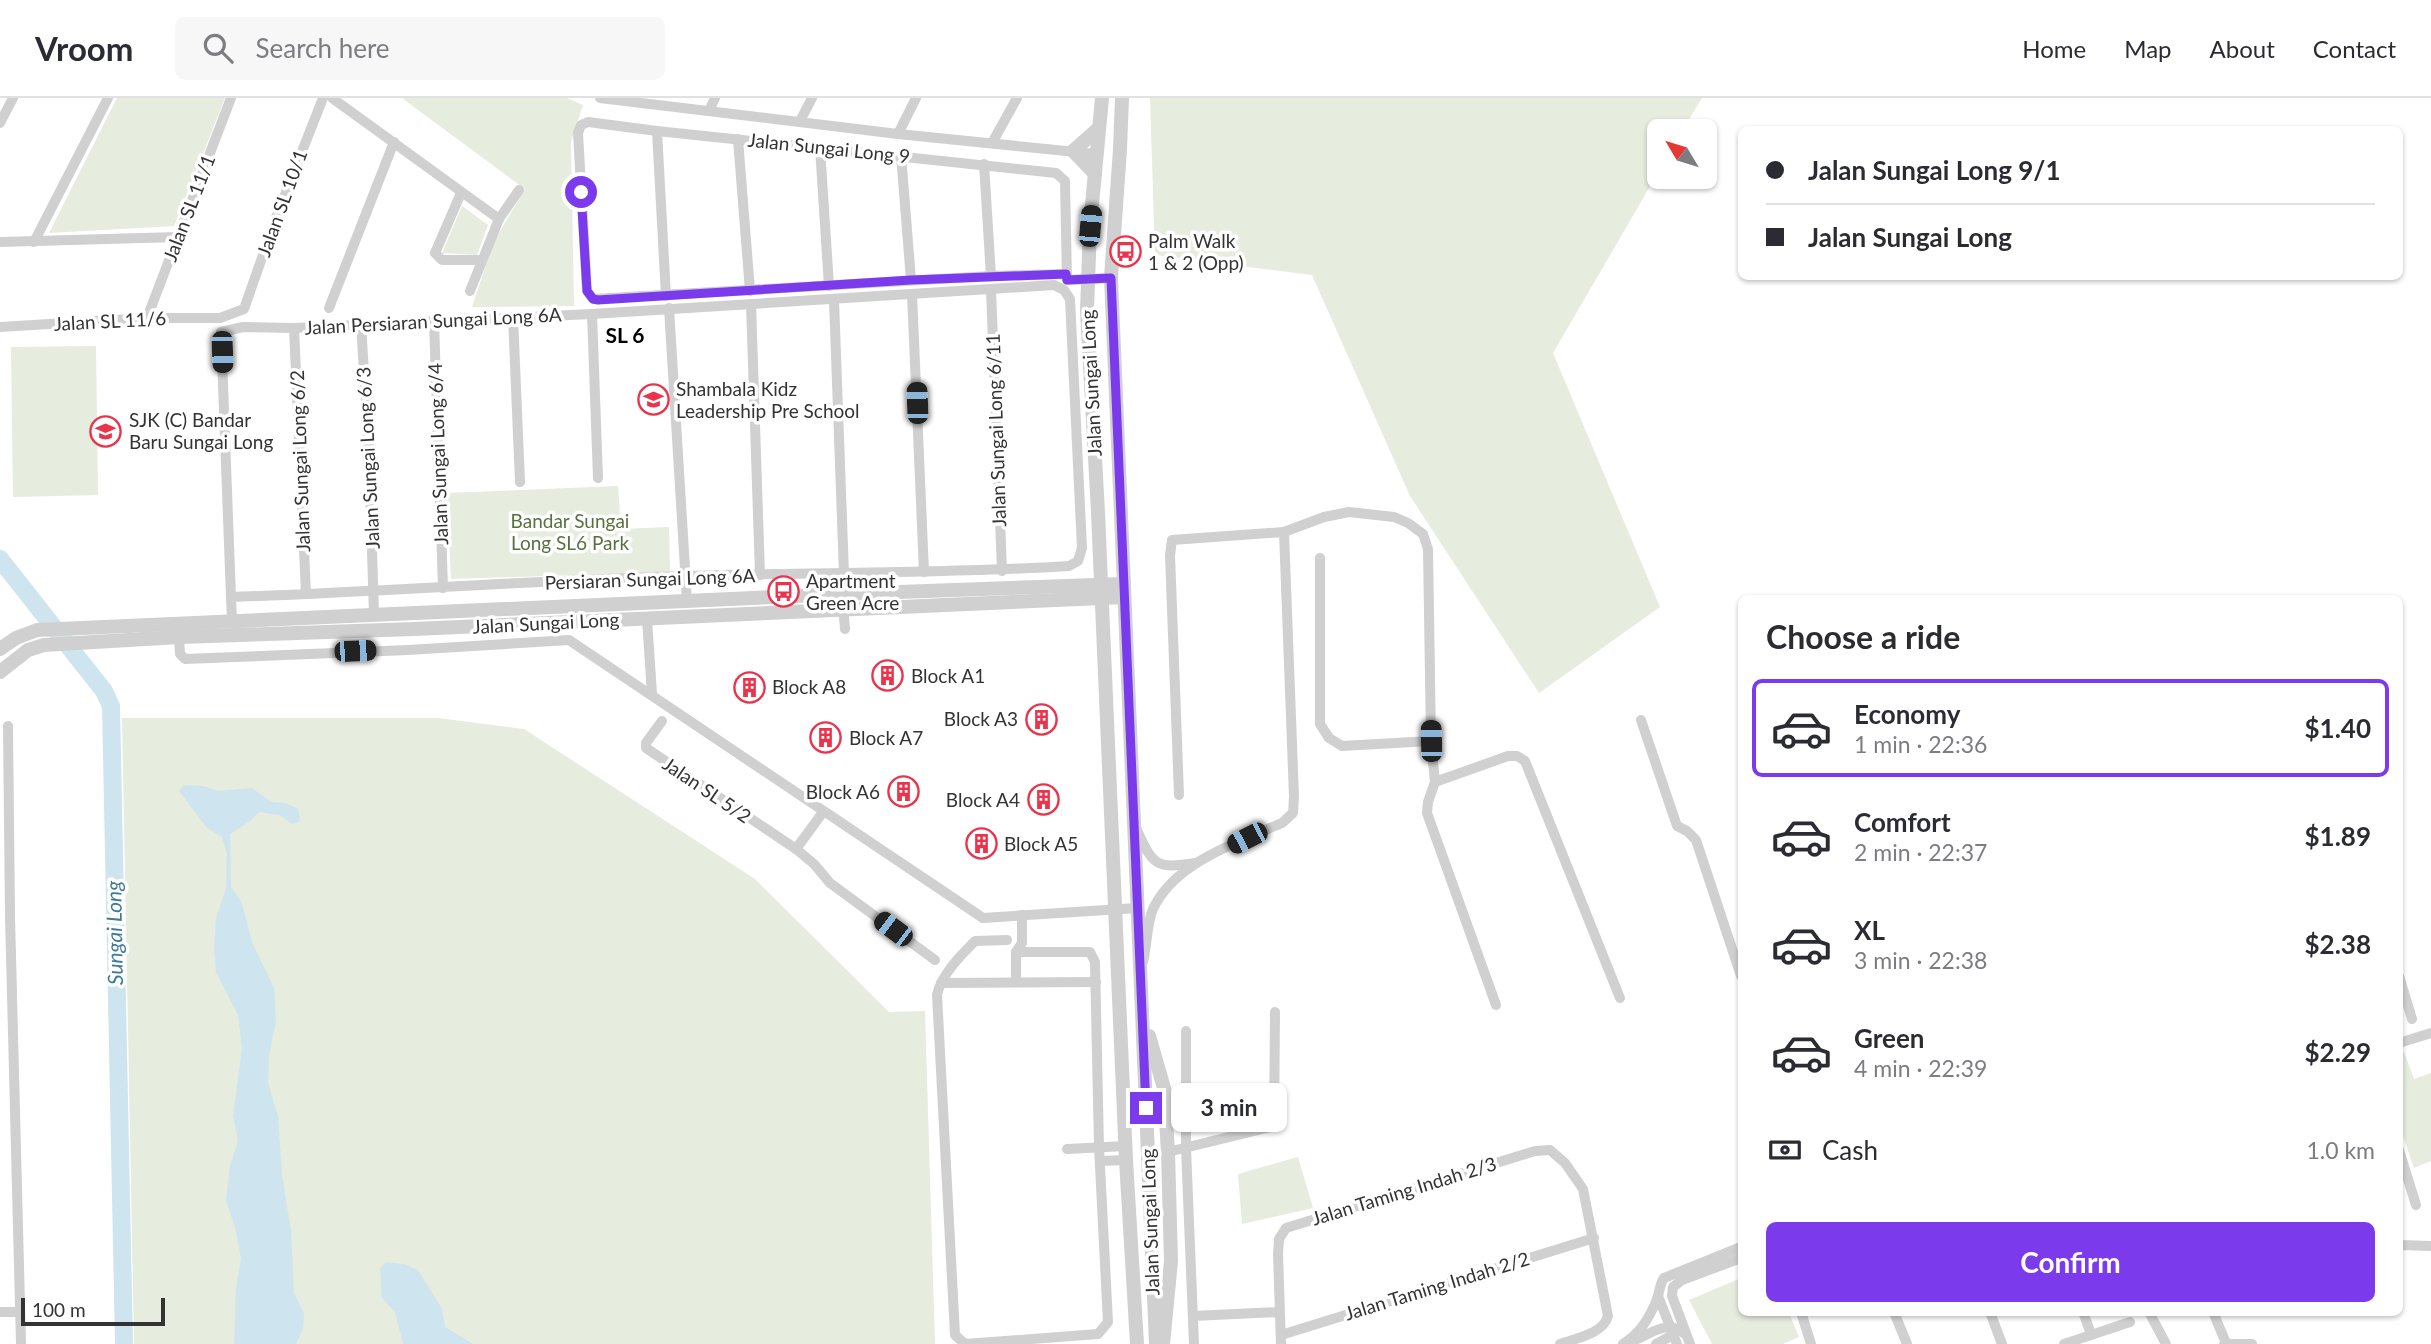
<!DOCTYPE html>
<meta charset="utf-8">
<style>
:root{--surface:#fff;--page:#f7f7f7;--text:#2b2b33;--muted:#7c7c81;--line:#e1e1e2;--accent:#7c3aed}
body{margin:0;font-family:Lato,sans-serif;background:var(--page);color:var(--text);height:100vh;display:flex;flex-direction:column;font-size:26px;white-space:nowrap}
*{box-sizing:border-box;margin:0}
p{font-size:23px;color:var(--muted)}
.icon{flex:none;width:38px;height:38px;fill:none;stroke:currentColor;stroke-width:2;stroke-linecap:round;stroke-linejoin:round}
.map{position:relative;flex:1;overflow:hidden}
.details{position:absolute;left:1738px;top:497px;width:665px;height:721px;display:flex;flex-direction:column;background:var(--surface);border-radius:10px;box-shadow:0 2px 5px #0004}
.details>*{flex:none}
.guide{position:absolute;left:1738px;top:28px;width:665px;height:154px;border-radius:10px;box-shadow:0 2px 5px #0004;display:grid;align-content:center;height:154px;padding:0 28px;background:var(--surface)}
.needle{width:46px;rotate:308deg}
.fabs{position:absolute;left:1647px;top:21px;display:grid;gap:14px}
.fabs a{display:grid;place-items:center;width:70px;height:70px;border-radius:10px;background:var(--surface);box-shadow:0 2px 5px #0004;font-size:35px}
.scale{position:absolute;left:21px;bottom:18px;width:144px;box-sizing:border-box;padding-left:7px;border:4px solid #333;border-top:0;font-size:19px;line-height:24px;white-space:nowrap;color:#333;-webkit-text-stroke:5px #fff;paint-order:stroke}
.end{position:absolute;width:32px;height:32px;margin:-16px;border:9px solid #7c3aed;background:#fff;box-shadow:0 0 0 4px #fff}
.from{border-radius:50%}
.bubble{position:absolute;height:49px;border-radius:10px;background:var(--surface);box-shadow:0 2px 5px #0004;font-size:23px;font-weight:700;line-height:49px;text-align:center}
.car{position:absolute;width:21px;height:42px;margin:-21px -10px;border-radius:9px;box-shadow:0 0 5px 2px #0007;background:linear-gradient(#222 24%,#8ab4d8 0 40%,#222 0 76%,#8ab4d8 0 86%,#222 0)}
.guide b{display:flex;align-items:center;gap:24px;height:66px;font-size:26px}
.guide b+b{border-top:2px solid var(--line)}
.guide i{width:18px;height:18px;background:var(--text)}
ul{padding:0;list-style:none}
li{display:flex;align-items:center;gap:21px;height:98px;margin:0 14px 10px;padding:0 14px;border:4px solid transparent;border-radius:10px}
li div{flex:1}
li b{display:block;font-size:26px}
li em{font-style:normal;font-weight:700}
li.active{border-color:var(--accent)}
li>.icon{width:63px;height:63px;stroke-width:1.5}
h2{padding:0 28px;font-size:32px;line-height:84px}
.pay{display:flex;align-items:center;gap:18px;height:77px;padding:0 28px;font-size:26px}
.pay p{margin-inline-start:auto}
.button{display:flex;gap:14px;margin-top:auto;padding:14px 28px}
.button a{flex:1;height:80px;border-radius:10px;background:var(--accent);color:#fff;font-size:28px;font-weight:700;line-height:80px;text-align:center}
header{display:flex;align-items:center;gap:42px;box-sizing:border-box;height:98px;padding:0 35px;background:var(--surface);border-bottom:2px solid var(--line)}
header strong{font-size:33px}
nav{display:flex;gap:38px;margin-inline-start:auto;font-size:24px}
.search{width:490px;height:63px;background:var(--page);display:flex;align-items:center;gap:18px;box-sizing:border-box;padding:0 24px;border-radius:10px;color:var(--muted);font-size:26px}
.map>svg:first-child{display:block}
</style>
<header>
<strong>Vroom</strong>
<div class="search"><svg class="icon" aria-label="search" viewBox="0 0 24 24"><circle cx="10" cy="10" r="6"/><path d="M15 15l6 6"/></svg>Search here</div>
<nav><a>Home</a><a>Map</a><a>About</a><a>Contact</a></nav>
</header>
<div class="map">
<svg width="2431" height="1246" viewBox="0 0 2431 1246">
<rect width="100%" height="100%" fill="#fff"/>
<g fill="#e6ecde">
<polygon points="117,0 225,0 174,128 49,135"/>
<polygon points="402,0 567,0 583,7 571,44 574,208 472,209 494,143 525,91"/>
<polygon points="1150,0 1702,0 1682,33 1659,33 1659,73 1553,255 1660,509 1539,595 1410,398 1312,177 1155,157"/>
<polygon points="462,108 488,127 477,157 442,155"/>
<polygon points="96,248 98,397 13,399 11,249"/>
<polygon points="618,388 621,431 669,429 670,474 451,481 447,395"/>
<polygon points="122,620 438,620 524,631 755,781 889,914 925,913 935,1246 134,1246"/>
<polygon points="2404,954 2414,981 2431,975 2431,1063 2414,1070 2399,1026 2399,956"/>
<polygon points="1298,1059 1313,1110 1242,1126 1238,1076"/>
<polygon points="1741,1180 1741,1214 1789,1215 1799,1239 1783,1246 1712,1246 1689,1202"/>
</g>
<g fill="#cee4ef">
<polygon points="184,687 203,688 218,693 252,690 271,704 286,705 298,711 300,723 292,726 280,717 259,714 249,724 230,736 231,789 242,805 252,844 274,890 276,922 269,957 268,985 278,1018 282,1077 291,1133 294,1195 304,1215 303,1231 296,1246 234,1246 236,1190 241,1161 236,1133 226,1102 230,1068 238,1043 233,1018 242,950 238,917 216,874 214,851 216,820 226,791 227,755 222,739 207,730 179,693"/>
<polygon points="386,1164 404,1166 418,1172 442,1211 445,1229 473,1246 403,1246 395,1214 382,1200 380,1171"/>
</g>
<g fill="none" stroke-linecap="round" stroke-linejoin="round">
<polyline stroke="#cee4ef" stroke-width="18" points="0,461 104,593 111,608 124,1246"/>
<g stroke="#d0d0d0" stroke-width="10">
<polyline points="332,0 499,121"/>
<polyline points="600,0 898,36 1096,56"/>
<polyline points="709,13 715,0"/>
<polyline points="800,23 812,0"/>
<polyline points="0,25 13,0"/>
<polyline points="657,33 666,198"/>
<polyline points="898,36 916,0"/>
<polyline points="738,41 750,193"/>
<polyline points="992,45 1017,0"/>
<polyline points="820,50 829,188"/>
<polyline points="901,57 911,182"/>
<polyline points="984,66 991,178"/>
<polyline points="461,95 435,155 442,162 481,162"/>
<polyline points="0,144 178,139"/>
<polyline points="34,144 108,0"/>
<polyline points="1066,176 991,178 593,201 587,193 578,35 581,27 588,24 657,33 1056,75 1065,83 1067,182 1111,180"/>
<polyline points="991,192 1002,473"/>
<polyline points="470,193 499,121 519,92"/>
<polyline points="912,196 924,474"/>
<polyline points="834,202 844,476 842,496 845,531"/>
<polyline points="751,206 760,477"/>
<polyline points="329,210 394,44"/>
<polyline points="669,210 687,503"/>
<polyline points="592,216 598,380"/>
<polyline points="513,219 520,384"/>
<polyline points="147,220 231,0"/>
<polyline points="434,223 443,490"/>
<polyline points="361,226 369,355 374,517"/>
<polyline points="0,229 147,220 220,220 244,211 277,117 323,0"/>
<polyline points="294,230 306,496"/>
<polyline points="1320,460 1320,626 1329,640 1342,648 1431,643"/>
<path d="M231,499C383,494 535,482 687,478C814,474 942,476 1069,468L1078,463L1082,450L1070,201L1064,192L1054,187L592,216L294,230L243,229L221,234L231,499L232,523"/>
<polyline points="647,521 652,596"/>
<polyline points="179,539 180,556 185,561 408,552 569,542 983,820 1137,810"/>
<polyline points="1641,622 1677,728 1687,733 1696,742 1741,878"/>
<polyline points="662,623 646,645 646,650 796,751 814,766 830,785 935,862"/>
<polyline points="8,628 10,819 21,1246"/>
<polyline points="1435,684 1508,658 1517,658 1525,663 1620,900"/>
<polyline points="1179,697 1170,457 1172,442 1284,434 1324,419 1349,414 1394,419 1408,425 1423,436 1428,451 1431,643 1435,684 1428,704 1427,715 1496,907"/>
<path d="M1137,732C1153,768 1156,771 1196,765"/>
<polyline points="796,751 823,714"/>
<path d="M1007,842L975,843C961,857 941,877 937,897L955,1237L965,1246L1098,1236L1108,1224L1099,1049L1095,864L1090,854H1016"/>
<path d="M1143,864C1147,848 1147,824 1153,811C1175,764 1238,744 1282,725L1293,715L1294,699L1284,434"/>
<polyline points="2399,878 2412,921"/>
<polyline points="1016,884 1016,854 1022,845 1022,817"/>
<polyline points="941,885 1096,884"/>
<polyline points="1186,933 1186,1050 1194,1246"/>
<polyline points="2399,945 2431,935"/>
<polyline points="1067,1051 1126,1048"/>
<polyline points="2399,1052 2416,1107"/>
<polyline points="1168,1054 1274,1028 1275,914"/>
<polyline points="1100,1063 1126,1062"/>
<polyline points="2399,1147 2431,1148"/>
<polyline points="1658,1198 1677,1246"/>
<polyline points="0,1214 20,1214"/>
<polyline points="1801,1214 1811,1246"/>
<polyline points="1894,1214 1907,1246"/>
<polyline points="1990,1214 2002,1246"/>
<polyline points="2083,1214 2091,1236"/>
<polyline points="2149,1214 2166,1246"/>
<polyline points="2213,1214 2226,1245"/>
<polyline points="1193,1218 1279,1214"/>
<polyline points="1281,1237 1594,1140"/>
<path d="M1633,1243C1652,1235 1668,1221 1685,1236"/>
<path d="M1281,1246L1278,1156L1279,1141L1286,1130L1535,1053L1550,1052L1565,1065L1583,1091L1608,1218C1603,1236 1576,1240 1560,1246"/>
<path d="M1623,1246C1640,1235 1649,1221 1657,1201C1660,1194 1659,1187 1664,1180L1741,1149"/>
<polyline points="1656,1246 1673,1237 1676,1233"/>
<polyline points="1690,1246 1672,1198 1673,1189 1682,1182 1741,1160"/>
<polyline points="2064,1246 2130,1224"/>
<polyline points="2224,1246 2252,1246"/>
</g>
<g stroke="#d0d0d0" stroke-width="14">
<polyline points="1102,0 1090,128 1087,213 1098,414 1126,1062 1137,1246"/>
<polyline points="1122,0 1120,51 1111,180 1156,1246"/>
<polyline points="1095,76 1073,53 1099,30"/>
<polyline points="0,551 16,540 37,532 842,496 1124,486"/>
<polyline points="0,574 28,552 44,547 179,539 414,531 1124,499"/>
<polyline points="1149,938 1164,990 1168,1054 1171,1163 1163,1246"/>
</g>
</g>
<g fill="none" stroke-linecap="round" stroke-linejoin="round">
<polyline stroke="#7c3aed" stroke-width="9" points="581,94 587,193 593,201 598,202 911,182 1066,176 1067,182 1111,180 1146,1010"/>
</g>
<defs>
<symbol id="bus-ring" viewBox="-11 -11 22 22"><circle r="9.5" fill="#fff" stroke="#ea344c" stroke-width="1.5"/><path d="M-5-6H5V4H4V6H2V4H-2V6H-4V4H-5ZM-3.5-4V0h7V-4ZM-3.5 1.2v1.5H-2V1.2ZM2 1.2v1.5H3.5V1.2Z" fill="#ea344c"/></symbol>
<symbol id="school-ring" viewBox="-11 -11 22 22"><circle r="9.5" fill="#fff" stroke="#ea344c" stroke-width="1.5"/><path d="M0-5L7-2L0 1L-7-2ZM-4 1L0 2.5L4 1V4Q0 6-4 4Z" fill="#ea344c"/></symbol>
<symbol id="building-ring" viewBox="-11 -11 22 22"><circle r="9.5" fill="#fff" stroke="#ea344c" stroke-width="1.5"/><path d="M-4-6H4V6H1V3H-1V6H-4ZM-2.5-4.3h1.7v1.8h-1.7ZM.8-4.3h1.7v1.8H.8ZM-2.5-1h1.7V.8h-1.7ZM.8-1h1.7V.8H.8Z" fill="#ea344c"/></symbol>
</defs>
<g fill-rule="evenodd">
<use href="#bus-ring" x="1108" y="136" width="35" height="35"/>
<use href="#school-ring" x="636" y="284" width="35" height="35"/>
<use href="#school-ring" x="88" y="316" width="35" height="35"/>
<use href="#bus-ring" x="766" y="476" width="35" height="35"/>
<use href="#building-ring" x="870" y="560" width="35" height="35"/>
<use href="#building-ring" x="732" y="572" width="35" height="35"/>
<use href="#building-ring" x="1024" y="604" width="35" height="35"/>
<use href="#building-ring" x="808" y="622" width="35" height="35"/>
<use href="#building-ring" x="886" y="676" width="35" height="35"/>
<use href="#building-ring" x="1026" y="684" width="35" height="35"/>
<use href="#building-ring" x="964" y="728" width="35" height="35"/>
</g>
<g text-anchor="middle" stroke-width="7" stroke-linejoin="round" paint-order="stroke">
<g font-size="19" fill="#333" stroke="#fff">
<text transform="translate(829 50) rotate(6)" y="7">Jalan Sungai Long 9</text>
<text transform="translate(282 105) rotate(-70)" y="7">Jalan SL 10/1</text>
<text transform="translate(189 110) rotate(-69)" y="7">Jalan SL 11/1</text>
<text transform="translate(110 223) rotate(-3)" y="7">Jalan SL 11/6</text>
<text transform="translate(433 223) rotate(-3)" y="7">Jalan Persiaran Sungai Long 6A</text>
<text transform="translate(1091 285) rotate(-93)" y="7">Jalan Sungai Long</text>
<text transform="translate(996 332) rotate(-92)" y="7">Jalan Sungai Long 6/11</text>
<text transform="translate(438 356) rotate(-92)" y="7">Jalan Sungai Long 6/4</text>
<text transform="translate(368 360) rotate(-93)" y="7">Jalan Sungai Long 6/3</text>
<text transform="translate(300 363) rotate(-92)" y="7">Jalan Sungai Long 6/2</text>
<text transform="translate(650 481) rotate(-2)" y="7">Persiaran Sungai Long 6A</text>
<text transform="translate(546 525) rotate(-3)" y="7">Jalan Sungai Long</text>
<text transform="translate(707 692) rotate(34)" y="7">Jalan SL 5/2</text>
<text transform="translate(1404 1093) rotate(-17)" y="7">Jalan Taming Indah 2/3</text>
<text transform="translate(1150 1124) rotate(-92)" y="7">Jalan Sungai Long</text>
<text transform="translate(1437 1188) rotate(-17)" y="7">Jalan Taming Indah 2/2</text>
</g>
<g font-size="19" fill="#333" stroke="#fff" text-anchor="start">
<text x="1148" y="150">Palm Walk<tspan x="1148" dy="22">1 &amp; 2 (Opp)</tspan></text>
<text x="676" y="298">Shambala Kidz<tspan x="676" dy="22">Leadership Pre School</tspan></text>
<text x="129" y="329">SJK (C) Bandar<tspan x="129" dy="22">Baru Sungai Long</tspan></text>
<text x="806" y="490">Apartment<tspan x="806" dy="22">Green Acre</tspan></text>
<text x="911" y="585">Block A1</text>
<text x="772" y="596">Block A8</text>
<text x="1018" y="628" text-anchor="end">Block A3</text>
<text x="849" y="647">Block A7</text>
<text x="880" y="701" text-anchor="end">Block A6</text>
<text x="1020" y="709" text-anchor="end">Block A4</text>
<text x="1004" y="753">Block A5</text>
</g>
<g font-size="19" fill="#58713e" stroke="#fff">
<text x="570" y="430">Bandar Sungai<tspan x="570" dy="22">Long SL6 Park</tspan></text>
</g>
<g font-size="21" font-weight="bold" fill="#000" stroke="#fff">
<text x="625" y="245">SL 6</text>
</g>
<g font-size="21" font-style="italic" fill="#3d7a98" stroke="#fff">
<text transform="translate(115 835) rotate(-91)" y="7">Sungai Long</text>
</g>
</g>
</svg>
<div class="fabs">
<a><svg class="needle" viewBox="-14 -14 28 28"><path d="M0-13l5 13h-10z" fill="#e53935"/><path d="M0 13l5-13h-10z" fill="#7c7c81"/></svg></a>
</div>
<div class="scale">100 m</div>
<i class="end from" style="left:581px;top:94px"></i>
<i class="end" style="left:1146px;top:1010px"></i>
<div class="bubble" style="left:1171px;top:985px;width:116px">3 min</div>
<i class="car" style="left:1090px;top:128px;rotate:5deg"></i>
<i class="car" style="left:222px;top:254px;rotate:178deg"></i>
<i class="car" style="left:917px;top:305px;rotate:358deg"></i>
<i class="car" style="left:355px;top:553px;rotate:88deg"></i>
<i class="car" style="left:1431px;top:643px;rotate:359deg"></i>
<i class="car" style="left:1247px;top:740px;rotate:243deg"></i>
<i class="car" style="left:893px;top:831px;rotate:307deg"></i>
<div class="guide">
<b><i class="from"></i>Jalan Sungai Long 9/1</b>
<b><i></i>Jalan Sungai Long</b>
</div>
<section class="details">
<h2>Choose a ride</h2>
<ul>
<li class="active"><svg class="icon" aria-label="car" viewBox="0 0 24 24"><path d="M5 17H2v-5l4-1 3-4h7l3 4 3 1v5h-3M9 17h6M6 11h13"/><circle cx="7" cy="17" r="2"/><circle cx="17" cy="17" r="2"/></svg><div><b>Economy</b><p>1 min · 22:36</p></div><em>$1.40</em></li>
<li><svg class="icon" aria-label="car" viewBox="0 0 24 24"><path d="M5 17H2v-5l4-1 3-4h7l3 4 3 1v5h-3M9 17h6M6 11h13"/><circle cx="7" cy="17" r="2"/><circle cx="17" cy="17" r="2"/></svg><div><b>Comfort</b><p>2 min · 22:37</p></div><em>$1.89</em></li>
<li><svg class="icon" aria-label="car" viewBox="0 0 24 24"><path d="M5 17H2v-5l4-1 3-4h7l3 4 3 1v5h-3M9 17h6M6 11h13"/><circle cx="7" cy="17" r="2"/><circle cx="17" cy="17" r="2"/></svg><div><b>XL</b><p>3 min · 22:38</p></div><em>$2.38</em></li>
<li><svg class="icon" aria-label="car" viewBox="0 0 24 24"><path d="M5 17H2v-5l4-1 3-4h7l3 4 3 1v5h-3M9 17h6M6 11h13"/><circle cx="7" cy="17" r="2"/><circle cx="17" cy="17" r="2"/></svg><div><b>Green</b><p>4 min · 22:39</p></div><em>$2.29</em></li>
</ul>
<div class="pay"><svg class="icon" aria-label="cash" viewBox="0 0 24 24"><path d="M3 7h18v10H3z"/><circle cx="12" cy="12" r="2"/></svg>Cash<p>1.0 km</p></div>
<div class="button"><a>Confirm</a></div>
</section>
</div>
